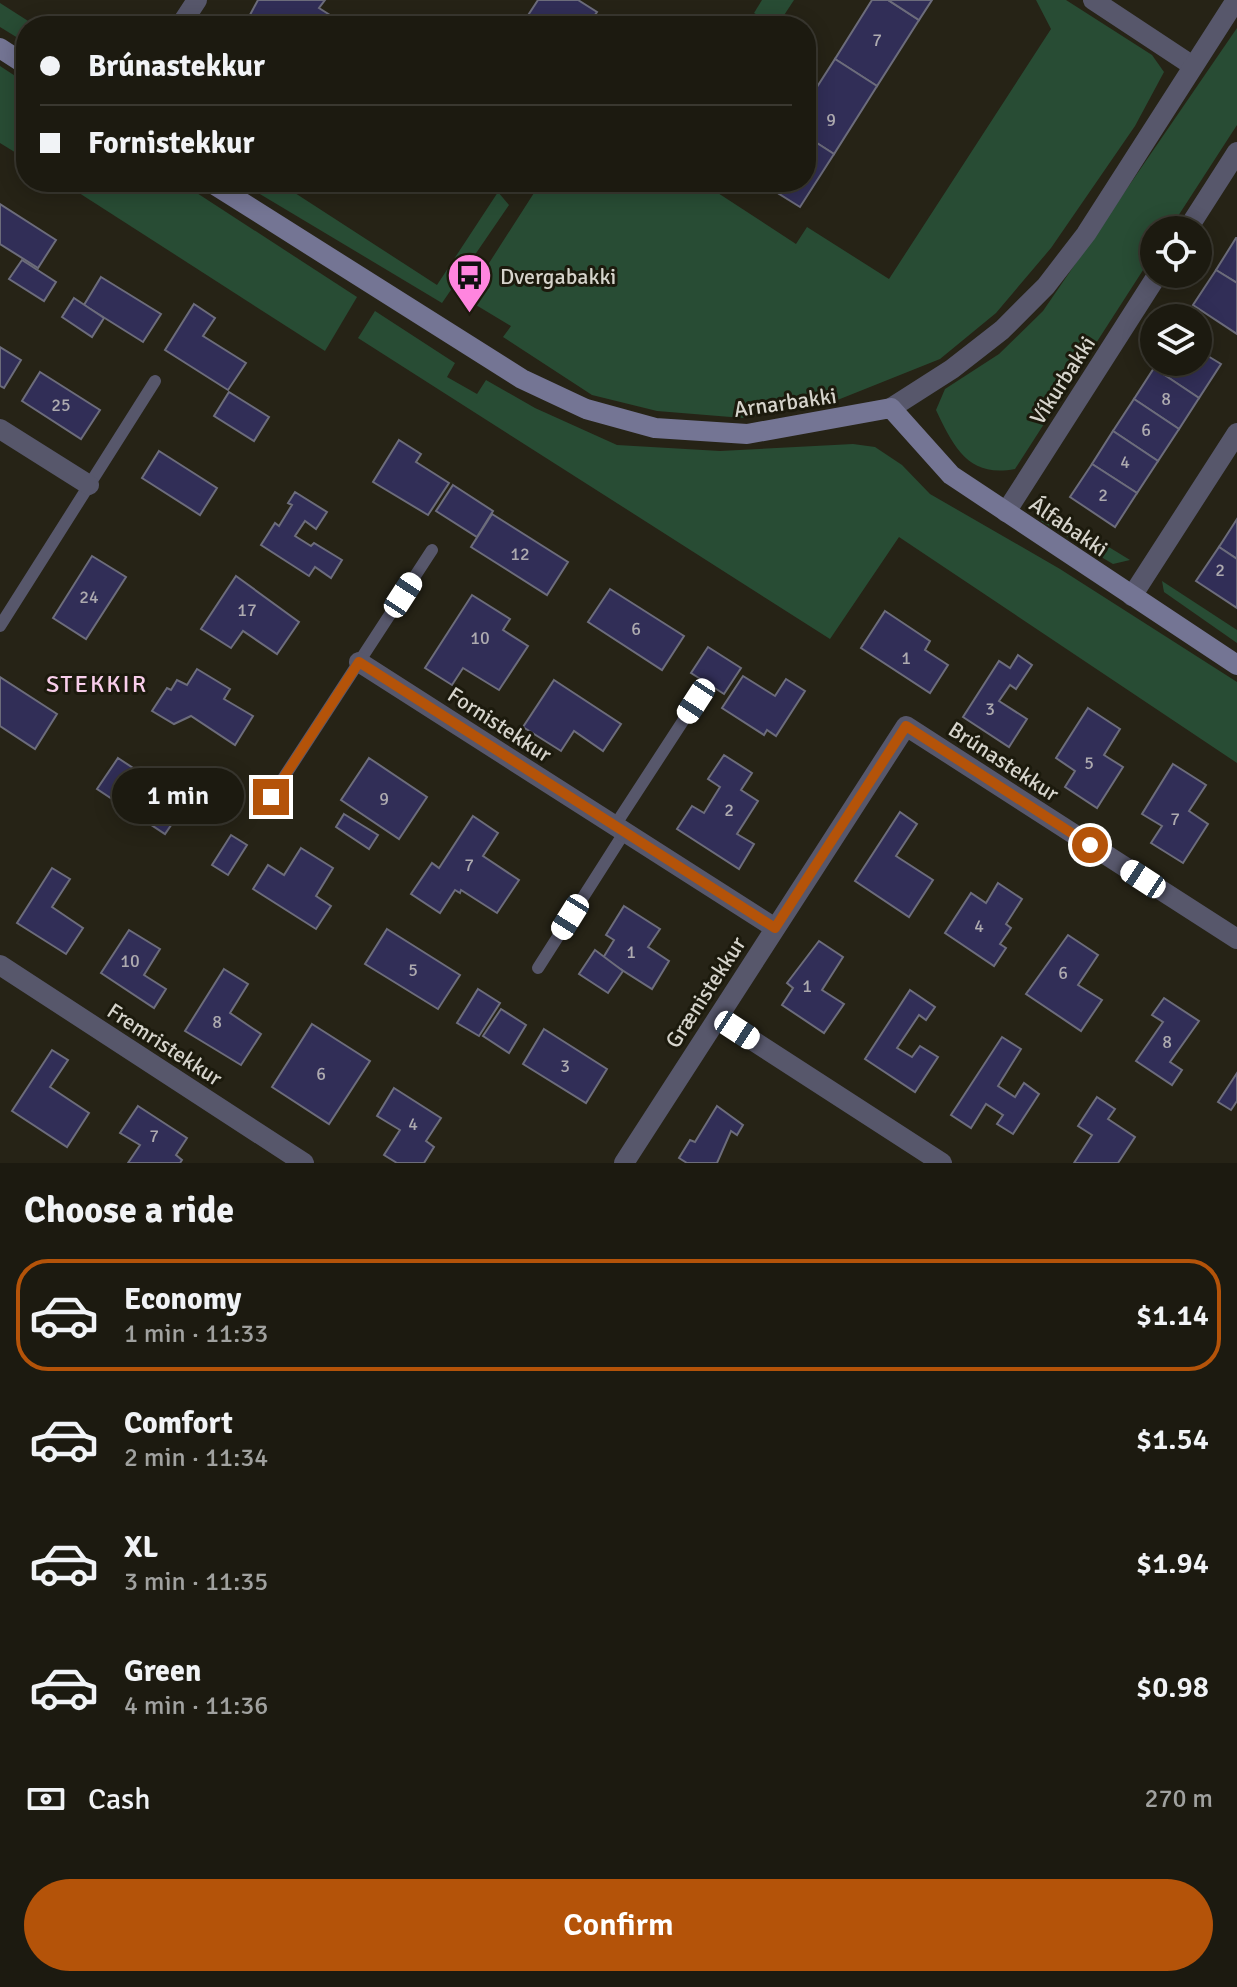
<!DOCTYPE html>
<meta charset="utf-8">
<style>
:root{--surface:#1c1a10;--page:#252319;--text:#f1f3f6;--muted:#a0a19f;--line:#3a3830;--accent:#b45309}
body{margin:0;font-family:Signika,sans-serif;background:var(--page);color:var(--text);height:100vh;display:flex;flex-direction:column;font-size:30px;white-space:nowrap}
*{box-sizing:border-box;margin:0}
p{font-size:26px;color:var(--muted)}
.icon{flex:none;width:44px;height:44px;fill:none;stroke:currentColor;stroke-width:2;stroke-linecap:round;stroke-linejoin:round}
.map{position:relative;height:1163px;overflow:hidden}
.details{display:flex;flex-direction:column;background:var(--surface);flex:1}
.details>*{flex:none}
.guide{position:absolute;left:16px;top:16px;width:800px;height:176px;border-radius:32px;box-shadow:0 4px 20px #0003,0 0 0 2px var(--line);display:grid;align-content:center;height:176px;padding:0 24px;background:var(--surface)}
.tools{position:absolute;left:1140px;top:216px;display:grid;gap:16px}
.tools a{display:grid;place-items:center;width:72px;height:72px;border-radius:50%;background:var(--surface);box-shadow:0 4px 20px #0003,0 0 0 2px var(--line);font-size:40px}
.end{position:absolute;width:36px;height:36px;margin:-18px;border:10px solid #b45309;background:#fff;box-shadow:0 0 0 4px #fff}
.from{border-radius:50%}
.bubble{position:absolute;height:56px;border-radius:28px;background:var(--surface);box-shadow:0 4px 20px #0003,0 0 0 2px var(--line);font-size:26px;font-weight:600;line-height:56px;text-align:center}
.car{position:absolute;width:24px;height:48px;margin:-24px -12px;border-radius:10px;box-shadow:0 0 6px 2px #0007;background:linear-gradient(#fff 24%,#345 0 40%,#fff 0 76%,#345 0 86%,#fff 0)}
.guide b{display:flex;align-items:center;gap:28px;height:76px;font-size:30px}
.guide b+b{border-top:2px solid var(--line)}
.guide i{width:20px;height:20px;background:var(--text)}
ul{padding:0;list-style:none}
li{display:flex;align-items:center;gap:24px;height:112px;margin:0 16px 12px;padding:0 8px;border:4px solid transparent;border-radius:32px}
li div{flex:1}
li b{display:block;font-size:30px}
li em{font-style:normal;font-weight:600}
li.active{border-color:var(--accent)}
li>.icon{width:72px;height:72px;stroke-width:1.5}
h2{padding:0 24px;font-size:36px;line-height:96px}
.pay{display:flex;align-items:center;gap:20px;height:88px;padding:0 24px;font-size:30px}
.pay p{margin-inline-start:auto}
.primary-button{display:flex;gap:16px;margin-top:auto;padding:16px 24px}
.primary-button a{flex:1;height:92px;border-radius:48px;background:var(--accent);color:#fff;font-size:32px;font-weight:600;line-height:92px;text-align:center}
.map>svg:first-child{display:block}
</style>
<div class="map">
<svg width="1237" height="1163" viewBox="0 0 1237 1163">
<rect width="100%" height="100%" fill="#262316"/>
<g fill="#284c34">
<polygon points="762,0 794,0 777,26 754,13"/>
<polygon points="1036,0 1066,0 1152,55 1164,72 1135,126 1051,248 996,313 940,359 835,401 743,418 657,411 592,395 503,337 511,326 466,299 541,182 701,182 796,244 807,227 889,279 1051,29"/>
<polygon points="0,3 36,26 26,26 26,43 0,27"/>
<path d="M1237,28V125L1169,230H1154V253L1015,469C969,478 954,448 936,410L945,389L999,354L1043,311Z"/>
<polygon points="0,66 26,83 26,159 0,143"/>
<polygon points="62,182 180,182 357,297 325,351"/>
<polygon points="240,182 278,182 437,285 498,192 509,205 442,303"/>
<polygon points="375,311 455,363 447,377 477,394 486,380 535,408 617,445 720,451 853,444 875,447 902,465 930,494 1060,569 1237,682 1237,763 899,537 830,639 358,338"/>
<polygon points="1040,505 1130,560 1113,564 1041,521"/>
<polygon points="1162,581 1237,630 1237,643 1164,592"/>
</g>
<g fill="#312e57" stroke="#6c6c7b" stroke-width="2">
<polygon points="258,0 325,0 319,8 330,15 324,26 244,26"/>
<polygon points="538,0 578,0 597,12 587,26 521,26"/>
<polygon points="872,0 888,0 919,20 877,86 835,59"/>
<polygon points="888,0 932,0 919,20"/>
<polygon points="835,59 877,86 834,154 806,136 806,104"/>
<polygon points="806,136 834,154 800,207 760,182 806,182"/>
<polygon points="0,204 56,240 38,268 0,244"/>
<polygon points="1236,238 1237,238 1237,283 1216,270"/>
<polygon points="22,260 56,282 44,301 9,279"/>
<polygon points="1216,270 1237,283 1237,334 1193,305"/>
<polygon points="101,277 161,314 143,342 84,305"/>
<polygon points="74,298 104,318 92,337 62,317"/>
<polygon points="194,304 215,318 203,336 246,363 228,390 165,350"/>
<polygon points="0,347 21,360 4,388 0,386"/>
<polygon points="1198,350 1221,364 1199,398 1154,368 1158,362 1198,362"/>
<polygon points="1154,368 1199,398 1179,429 1134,399"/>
<polygon points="40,372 100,410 81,439 22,401"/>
<polygon points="229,392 269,417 254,441 214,416"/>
<polygon points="1134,399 1179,429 1158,461 1113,431"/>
<polygon points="1113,431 1158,461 1137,493 1092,464"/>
<polygon points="399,440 421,454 416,462 449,483 428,515 373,482"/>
<polygon points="159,451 217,488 200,515 142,478"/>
<polygon points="1092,464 1137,493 1115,527 1070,497"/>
<polygon points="453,485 493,511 477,537 436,511"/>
<polygon points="295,492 327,512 316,529 305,521 295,536 311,546 314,543 342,560 331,578 315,567 309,576 261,545 275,523 279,526 292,505 288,503"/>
<polygon points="492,514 568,562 547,595 471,547"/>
<polygon points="1237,519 1237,559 1219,547"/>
<polygon points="1219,547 1237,559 1237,608 1196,581"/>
<polygon points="92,556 126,577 86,639 53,618"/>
<polygon points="236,576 299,622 277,654 243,631 231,648 201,629"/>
<polygon points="610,589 684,636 662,670 588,622"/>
<polygon points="472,595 510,619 503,630 528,646 499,690 463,668 452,685 425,668"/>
<polygon points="885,611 930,641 925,650 948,665 930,693 861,648"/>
<polygon points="708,647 741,668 724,694 691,673"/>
<polygon points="1018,655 1032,665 1016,689 1010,685 999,701 1027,719 1009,747 963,717 999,661 1010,668"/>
<polygon points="197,669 230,689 224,699 253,716 235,745 191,716 174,724 152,711 167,688 171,690 177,680 187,685"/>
<polygon points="743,676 775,696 786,679 805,691 776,736 767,730 764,735 722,708"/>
<polygon points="0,677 57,714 35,749 0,726"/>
<polygon points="554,680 621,724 603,751 574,731 561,751 523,727"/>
<polygon points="1088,708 1120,729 1104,755 1123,767 1097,808 1065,787 1075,771 1056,758"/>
<polygon points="724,755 752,773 741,790 758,801 737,834 754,844 739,869 677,829 692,806 704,813 720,787 708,779"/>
<polygon points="118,758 186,803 165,834 97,789"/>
<polygon points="369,758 427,797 399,839 341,800"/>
<polygon points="1173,764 1206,785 1189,811 1208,824 1183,863 1151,843 1162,826 1142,814"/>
<polygon points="900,812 917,824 896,856 933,880 909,917 855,881"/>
<polygon points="344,814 378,835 369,849 336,827"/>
<polygon points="473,816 498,833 483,856 519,880 497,913 461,890 460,893 455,890 440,913 411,894 432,863 439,868"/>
<polygon points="231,835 247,845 228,875 212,865"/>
<polygon points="301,848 333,868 316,896 331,906 316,929 253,889 268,865 284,875"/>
<polygon points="52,868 70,879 52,907 83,928 66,954 17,923"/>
<polygon points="998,883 1022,899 1006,924 1011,928 1000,944 1006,948 994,966 945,933 971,893 986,903"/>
<polygon points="624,906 660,929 648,947 669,961 652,989 603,958 614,940 606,935"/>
<polygon points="387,929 460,975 438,1009 365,964"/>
<polygon points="129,930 160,949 144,975 166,989 154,1008 101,973"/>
<polygon points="1068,935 1098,955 1078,985 1102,1000 1081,1031 1026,994"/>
<polygon points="819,941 843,957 822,990 844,1004 824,1033 782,1005 793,988 787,983"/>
<polygon points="595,950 623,971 608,993 579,974"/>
<polygon points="224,969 248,984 230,1013 261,1034 241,1065 185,1031"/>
<polygon points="478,989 500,1003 479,1036 457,1023"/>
<polygon points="910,990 935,1007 926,1020 919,1015 897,1048 912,1057 920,1046 938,1057 915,1092 865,1059"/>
<polygon points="1164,998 1199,1021 1170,1062 1182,1070 1172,1085 1136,1061 1163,1022 1152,1015"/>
<polygon points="501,1009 526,1025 509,1053 483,1036"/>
<polygon points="312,1024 370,1061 329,1124 272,1087"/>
<polygon points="544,1029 607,1069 586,1103 523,1064"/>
<polygon points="1002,1037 1021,1049 998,1086 1015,1097 1024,1083 1039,1094 1013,1134 997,1124 1003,1115 986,1104 971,1128 951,1115"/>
<polygon points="52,1050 68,1060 50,1087 89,1113 67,1147 12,1111"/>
<polygon points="1237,1073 1237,1101 1231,1110 1218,1102"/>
<polygon points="394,1088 441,1118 426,1141 434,1147 424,1163 397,1163 384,1155 400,1130 377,1116"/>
<polygon points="1097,1097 1115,1109 1108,1119 1135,1137 1118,1163 1074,1163 1092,1135 1078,1126"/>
<polygon points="138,1106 187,1138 176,1155 182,1160 180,1163 128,1163 140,1145 120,1133"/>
<polygon points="717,1106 743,1125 737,1135 731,1131 717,1163 687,1163 679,1158 690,1140 695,1142"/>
</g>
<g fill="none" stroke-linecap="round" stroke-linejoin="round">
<g stroke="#57576b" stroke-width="12">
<polyline points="0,626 155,381"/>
<polyline points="271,797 432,550"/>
<polyline points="614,827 696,701"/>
<polyline points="538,968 624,833"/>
</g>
<g stroke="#57576b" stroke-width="20">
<polyline points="1093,0 1193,66"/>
<polyline points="180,26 197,0"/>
<polyline points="1187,230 1237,152"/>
<polyline points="891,408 952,369 1002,330 1046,286 1086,234 1236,0"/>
<polyline points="0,429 89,485"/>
<polyline points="1006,512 1158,274"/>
<polyline points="1132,596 1237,433"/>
<polyline points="359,662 775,928"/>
<polyline points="0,965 304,1163"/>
<polyline points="718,1018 942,1163"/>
<polyline points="624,1163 906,726 1237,939"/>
</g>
<g stroke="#747594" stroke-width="20">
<polyline points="0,48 26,65"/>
<polyline points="210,182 522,379 586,409 655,428 747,434 891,408 951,475 1237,665"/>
</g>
</g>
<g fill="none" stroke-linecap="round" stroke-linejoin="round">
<polyline stroke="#b45309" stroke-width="10" points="271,797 359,662 775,928 906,726 1090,845"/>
</g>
<defs>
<symbol id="bus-pin" viewBox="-11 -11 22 30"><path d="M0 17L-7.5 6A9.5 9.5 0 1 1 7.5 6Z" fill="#ff85df" stroke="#1c1a0d"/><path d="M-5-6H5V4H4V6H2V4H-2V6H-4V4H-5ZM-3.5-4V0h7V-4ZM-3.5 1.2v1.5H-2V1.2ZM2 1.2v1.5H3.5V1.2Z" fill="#111"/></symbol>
</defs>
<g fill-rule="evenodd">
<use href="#bus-pin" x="444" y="250" width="51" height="69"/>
</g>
<g text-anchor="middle" stroke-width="6" stroke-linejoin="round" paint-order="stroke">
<g font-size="18" fill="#adaaaf">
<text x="877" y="46">7</text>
<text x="831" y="126">9</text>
<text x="1166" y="405">8</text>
<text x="61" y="411">25</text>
<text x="1146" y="436">6</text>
<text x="1125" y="468">4</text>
<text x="1103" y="501">2</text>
<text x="520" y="560">12</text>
<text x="1220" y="576">2</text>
<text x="89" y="603">24</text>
<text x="247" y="616">17</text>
<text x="636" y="635">6</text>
<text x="480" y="644">10</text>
<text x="906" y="664">1</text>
<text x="990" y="715">3</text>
<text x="1089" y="769">5</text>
<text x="384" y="805">9</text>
<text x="729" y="816">2</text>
<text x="1175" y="825">7</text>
<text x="469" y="871">7</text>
<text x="979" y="932">4</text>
<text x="631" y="958">1</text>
<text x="130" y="967">10</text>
<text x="413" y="976">5</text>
<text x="1063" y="979">6</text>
<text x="807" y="992">1</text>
<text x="217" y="1028">8</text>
<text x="1167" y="1048">8</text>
<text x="565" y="1072">3</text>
<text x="321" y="1080">6</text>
<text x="413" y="1130">4</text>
<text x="154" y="1142">7</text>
</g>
<g font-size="22" fill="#d6d4cc" stroke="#1c1a0d" text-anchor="start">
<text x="500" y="284">Dvergabakki</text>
</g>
<g font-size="22" fill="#d6d4cc" stroke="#1c1a0d">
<text transform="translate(1062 380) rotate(-57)" y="8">Víkurbakki</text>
<text transform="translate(785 402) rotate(-8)" y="8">Arnarbakki</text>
<text transform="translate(1069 526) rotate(34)" y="8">Álfabakki</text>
<text transform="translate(500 724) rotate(33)" y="8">Fornistekkur</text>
<text transform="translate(1004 761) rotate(33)" y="8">Brúnastekkur</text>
<text transform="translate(705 992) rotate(-57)" y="8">Grænistekkur</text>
<text transform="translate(165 1044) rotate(33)" y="8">Fremristekkur</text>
</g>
<g font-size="24" letter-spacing="2" fill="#f9ceeb" stroke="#1c1a0d">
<text x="97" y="692">STEKKIR</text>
</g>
</g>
</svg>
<div class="tools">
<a><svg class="icon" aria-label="locate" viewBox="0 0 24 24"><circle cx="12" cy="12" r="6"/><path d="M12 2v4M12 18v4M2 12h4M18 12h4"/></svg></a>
<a><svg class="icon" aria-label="layers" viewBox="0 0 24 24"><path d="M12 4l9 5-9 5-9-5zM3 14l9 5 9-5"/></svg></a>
</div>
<i class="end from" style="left:1090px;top:845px"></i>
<i class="end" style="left:271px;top:797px"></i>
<div class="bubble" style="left:112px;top:768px;width:132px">1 min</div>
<i class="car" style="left:403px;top:595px;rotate:33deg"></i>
<i class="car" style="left:696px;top:701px;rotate:213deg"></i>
<i class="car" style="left:1143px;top:879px;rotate:303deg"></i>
<i class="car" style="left:570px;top:917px;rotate:212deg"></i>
<i class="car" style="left:737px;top:1030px;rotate:123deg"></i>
<div class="guide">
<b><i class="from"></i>Brúnastekkur</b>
<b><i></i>Fornistekkur</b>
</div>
</div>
<section class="details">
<h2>Choose a ride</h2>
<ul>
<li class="active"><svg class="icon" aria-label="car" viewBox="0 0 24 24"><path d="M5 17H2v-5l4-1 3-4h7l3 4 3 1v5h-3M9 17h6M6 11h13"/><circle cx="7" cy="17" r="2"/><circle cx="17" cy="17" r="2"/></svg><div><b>Economy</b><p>1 min · 11:33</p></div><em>$1.14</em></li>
<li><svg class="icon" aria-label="car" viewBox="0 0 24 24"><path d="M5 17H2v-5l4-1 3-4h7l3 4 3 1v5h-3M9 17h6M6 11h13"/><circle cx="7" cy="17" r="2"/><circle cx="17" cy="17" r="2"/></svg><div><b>Comfort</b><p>2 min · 11:34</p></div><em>$1.54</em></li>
<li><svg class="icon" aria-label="car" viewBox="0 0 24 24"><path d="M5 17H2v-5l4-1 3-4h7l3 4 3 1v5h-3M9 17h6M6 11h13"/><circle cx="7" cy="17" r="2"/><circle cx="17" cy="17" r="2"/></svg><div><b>XL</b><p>3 min · 11:35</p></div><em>$1.94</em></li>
<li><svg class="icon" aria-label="car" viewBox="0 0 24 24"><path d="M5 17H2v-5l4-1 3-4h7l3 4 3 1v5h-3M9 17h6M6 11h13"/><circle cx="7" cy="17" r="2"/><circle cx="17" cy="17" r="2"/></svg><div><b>Green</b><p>4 min · 11:36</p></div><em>$0.98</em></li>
</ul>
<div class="pay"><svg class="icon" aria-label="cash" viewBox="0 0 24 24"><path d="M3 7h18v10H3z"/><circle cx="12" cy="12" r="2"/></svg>Cash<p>270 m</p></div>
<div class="primary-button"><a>Confirm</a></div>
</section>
